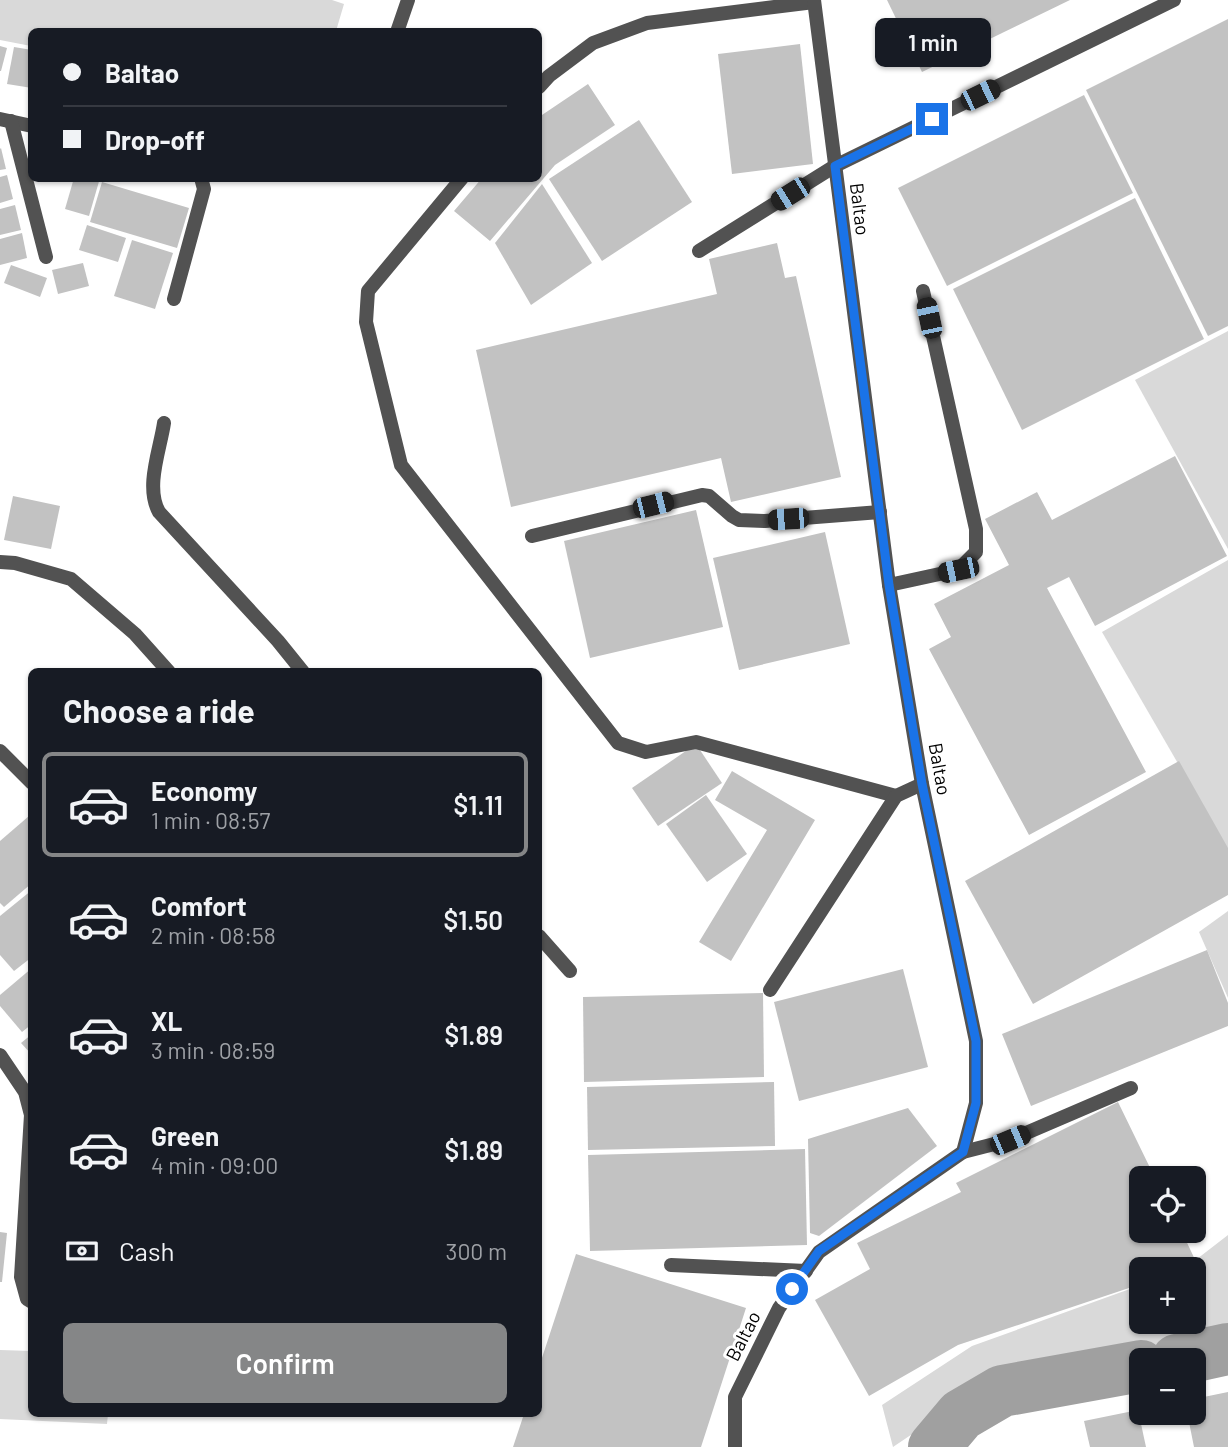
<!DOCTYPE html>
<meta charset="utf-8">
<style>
:root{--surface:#171b24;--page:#20242c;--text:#f1f3f6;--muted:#9ea1a6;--line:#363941;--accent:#858687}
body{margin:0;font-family:Barlow,sans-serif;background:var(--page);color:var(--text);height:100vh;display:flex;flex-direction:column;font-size:26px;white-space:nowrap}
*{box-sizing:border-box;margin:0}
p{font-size:23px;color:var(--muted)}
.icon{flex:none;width:38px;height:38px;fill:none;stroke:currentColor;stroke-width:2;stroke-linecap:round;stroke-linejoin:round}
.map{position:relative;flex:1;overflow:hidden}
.details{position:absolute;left:28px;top:668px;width:514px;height:749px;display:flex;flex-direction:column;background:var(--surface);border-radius:10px;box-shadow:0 2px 5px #0004}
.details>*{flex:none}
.top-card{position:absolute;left:28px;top:28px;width:514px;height:154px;border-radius:10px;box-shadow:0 2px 5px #0004;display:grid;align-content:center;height:154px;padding:0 35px;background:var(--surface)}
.tools{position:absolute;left:1129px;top:1166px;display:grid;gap:14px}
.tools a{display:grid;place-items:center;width:77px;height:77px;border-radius:10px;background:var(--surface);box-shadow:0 2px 5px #0004;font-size:35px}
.end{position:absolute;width:32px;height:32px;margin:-16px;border:9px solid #1a73e8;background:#fff;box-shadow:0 0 0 4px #fff}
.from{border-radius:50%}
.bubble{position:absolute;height:49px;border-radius:10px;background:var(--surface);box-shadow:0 2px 5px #0004;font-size:23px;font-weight:600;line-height:49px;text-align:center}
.car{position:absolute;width:21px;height:42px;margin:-21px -10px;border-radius:9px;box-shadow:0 0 5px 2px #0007;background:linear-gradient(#222 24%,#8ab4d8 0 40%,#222 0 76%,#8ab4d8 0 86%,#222 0)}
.top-card b{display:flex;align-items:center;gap:24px;height:66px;font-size:26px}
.top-card b+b{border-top:2px solid var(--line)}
.top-card i{width:18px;height:18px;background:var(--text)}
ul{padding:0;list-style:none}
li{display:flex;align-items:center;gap:21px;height:105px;margin:0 14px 10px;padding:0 21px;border:4px solid transparent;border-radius:10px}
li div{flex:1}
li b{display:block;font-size:26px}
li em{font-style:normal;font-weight:600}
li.active{border-color:var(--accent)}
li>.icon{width:63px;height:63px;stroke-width:1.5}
h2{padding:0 35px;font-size:32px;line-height:84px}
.pay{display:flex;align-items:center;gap:18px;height:77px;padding:0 35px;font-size:26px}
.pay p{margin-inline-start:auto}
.cta{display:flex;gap:14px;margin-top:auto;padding:14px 35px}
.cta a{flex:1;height:80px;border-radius:10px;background:var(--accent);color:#fff;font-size:28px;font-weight:600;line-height:80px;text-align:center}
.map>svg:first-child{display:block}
</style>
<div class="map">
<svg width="1228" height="1447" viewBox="0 0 1228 1447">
<rect width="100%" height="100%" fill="#fff"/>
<g fill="#d9d9d9">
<polygon points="0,0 332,0 344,4 336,31 32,32 31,46 0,40"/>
<polygon points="1228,331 1228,549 1135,380"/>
<polygon points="1228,560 1228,850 1102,632"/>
<polygon points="1228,911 1228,998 1199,932"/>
<polygon points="1228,1235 1228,1326 976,1391 893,1447 882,1405 972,1346 1141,1285 1141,1321 1194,1321 1194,1269 1184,1269"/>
<polygon points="0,1350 31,1351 32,1414 108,1414 107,1424 0,1419"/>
</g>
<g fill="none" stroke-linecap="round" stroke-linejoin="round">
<g stroke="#a0a0a0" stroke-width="52">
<polyline points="1177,1360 1228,1349"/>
<polyline points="934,1447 961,1415 1002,1391 1141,1366"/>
</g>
</g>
<g fill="#c2c2c2">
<polygon points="887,0 1070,0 922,72"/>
<polygon points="1228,19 1228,326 1208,336 1086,90"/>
<polygon points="800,44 813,164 732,174 718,54"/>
<polygon points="0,46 7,48 1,71 0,71"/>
<polygon points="14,47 32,50 32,88 7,84"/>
<polygon points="588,84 615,125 555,165 490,241 454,211 482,178 539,178 539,117"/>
<polygon points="1084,95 1133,193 947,286 898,188"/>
<polygon points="639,120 692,202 602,261 549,179"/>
<polygon points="1,148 6,169 0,170 0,149"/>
<polygon points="7,175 13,199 0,203 0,177"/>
<polygon points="74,178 100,178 89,216 65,209"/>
<polygon points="102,182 189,208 177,248 90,222"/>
<polygon points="542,184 592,263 531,305 495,243"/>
<polygon points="1135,198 1204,339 1022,430 953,289"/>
<polygon points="15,205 21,230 0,235 0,209"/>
<polygon points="87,225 126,238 118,262 79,250"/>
<polygon points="22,233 27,258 0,265 0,239"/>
<polygon points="132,240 173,253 155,309 114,296"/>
<polygon points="777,243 785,278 796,276 841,477 731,502 721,458 511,507 476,350 717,294 709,259"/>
<polygon points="83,263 89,286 58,294 52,270"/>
<polygon points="11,265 47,278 40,297 4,283"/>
<polygon points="1175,456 1227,556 1095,626 1069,577 1047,588 1146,772 1029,835 929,649 951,637 934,604 1009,565 985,519 1037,492 1052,520"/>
<polygon points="13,496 60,506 51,549 4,540"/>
<polygon points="696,510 723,627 590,658 564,541"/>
<polygon points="825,532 850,644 739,670 713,558"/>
<polygon points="696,744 722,783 658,826 632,788"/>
<polygon points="1179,761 1228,848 1228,895 1033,1004 965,881"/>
<polygon points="732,771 815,820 731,961 699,942 767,830 715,800"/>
<polygon points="706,795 747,854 707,882 666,824"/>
<polygon points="29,816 32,819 32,883 4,907 0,903 0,841"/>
<polygon points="32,890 32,957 14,971 0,955 0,916"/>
<polygon points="1207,950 1228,1003 1228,1026 1031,1106 1002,1034"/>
<polygon points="32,968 32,1024 22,1032 0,1006 0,995"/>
<polygon points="903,969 928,1067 799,1101 774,1002"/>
<polygon points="763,993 764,1077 584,1082 583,997"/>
<polygon points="32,1034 32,1055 21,1043"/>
<polygon points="774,1082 775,1146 588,1150 587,1087"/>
<polygon points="1118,1102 1155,1178 1141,1178 1141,1230 1181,1230 1198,1266 1188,1269 1141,1269 1141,1284 958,1345 869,1396 815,1300 870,1269 857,1243 961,1192 956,1183"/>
<polygon points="908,1108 937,1146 819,1236 810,1233 808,1139"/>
<polygon points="805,1149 807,1245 590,1251 588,1155"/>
<polygon points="0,1232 7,1233 2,1282 0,1282"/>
<polygon points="576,1254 746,1308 701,1447 513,1447 524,1414 539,1414 539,1367"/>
<polygon points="1228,1392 1228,1447 1194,1447 1187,1412 1194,1412 1194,1399"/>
<polygon points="1138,1410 1146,1447 1090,1447 1084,1421"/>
</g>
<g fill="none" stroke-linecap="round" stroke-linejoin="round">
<g stroke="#525252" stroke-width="14">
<polyline points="397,32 408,0"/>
<polyline points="539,87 549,76 593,43 647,23 814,2"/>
<polyline points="462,178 368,291 366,322 401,465 618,743 646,752 696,742 896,796"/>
<polyline points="699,251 835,166 1174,0"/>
<polyline points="532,536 702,495 709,496 732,516 739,520 765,521 880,512"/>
<polyline points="889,585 958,570 976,552 976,529 923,291"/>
<polyline points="770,990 896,796 922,784"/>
<polyline points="963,1152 1010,1140 1131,1088"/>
<polyline points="671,1265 806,1271"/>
</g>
<g stroke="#525252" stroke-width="14">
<polyline points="0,119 32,126"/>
<polyline points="11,121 46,257"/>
<polyline points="174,299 204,189 201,178"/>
<path d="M164,423C160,450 145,487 159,512L278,641L303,672"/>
<polyline points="0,562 15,563 71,579 135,634 169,672"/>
<polyline points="0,751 32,783"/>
<polyline points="539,936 570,971"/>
<polyline points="0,1055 25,1092 31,1115 21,1277 27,1299 32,1302"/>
<polyline points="735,1447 735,1397 779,1308 819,1252 963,1152 976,1103 976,1041 922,784 889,585 814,0"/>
</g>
</g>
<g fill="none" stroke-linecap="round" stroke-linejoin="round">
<polyline stroke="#1a73e8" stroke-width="9" points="792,1289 819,1251 963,1152 976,1103 976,1041 922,784 889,585 835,166 932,119"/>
</g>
<g text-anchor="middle" stroke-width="6" stroke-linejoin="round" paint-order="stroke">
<g font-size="19" fill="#000" stroke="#fff">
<text transform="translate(860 209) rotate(83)" y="7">Baltao</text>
<text transform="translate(940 769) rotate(80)" y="7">Baltao</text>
<text transform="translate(743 1336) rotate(-63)" y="7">Baltao</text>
</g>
</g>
</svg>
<div class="tools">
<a><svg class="icon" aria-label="locate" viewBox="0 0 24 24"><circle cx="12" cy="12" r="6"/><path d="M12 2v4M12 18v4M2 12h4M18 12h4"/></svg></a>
<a>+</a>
<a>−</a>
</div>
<i class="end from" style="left:792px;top:1289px"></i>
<i class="end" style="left:932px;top:119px"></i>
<div class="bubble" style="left:875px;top:18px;width:116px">1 min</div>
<i class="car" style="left:980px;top:95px;rotate:64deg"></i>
<i class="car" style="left:790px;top:194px;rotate:238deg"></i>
<i class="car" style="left:929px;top:318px;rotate:348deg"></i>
<i class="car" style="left:653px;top:505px;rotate:76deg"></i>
<i class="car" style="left:788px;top:519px;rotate:266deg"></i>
<i class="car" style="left:958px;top:570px;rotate:258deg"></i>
<i class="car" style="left:1010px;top:1140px;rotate:67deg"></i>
<div class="top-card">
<b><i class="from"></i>Baltao</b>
<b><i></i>Drop-off</b>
</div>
<section class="details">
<h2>Choose a ride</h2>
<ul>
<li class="active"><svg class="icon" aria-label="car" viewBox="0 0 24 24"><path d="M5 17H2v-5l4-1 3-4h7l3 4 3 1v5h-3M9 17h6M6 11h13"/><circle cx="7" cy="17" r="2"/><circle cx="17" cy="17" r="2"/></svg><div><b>Economy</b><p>1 min · 08:57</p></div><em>$1.11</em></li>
<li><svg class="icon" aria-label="car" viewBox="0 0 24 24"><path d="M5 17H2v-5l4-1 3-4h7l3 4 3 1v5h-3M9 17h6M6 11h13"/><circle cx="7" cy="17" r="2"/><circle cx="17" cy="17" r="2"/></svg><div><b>Comfort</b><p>2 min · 08:58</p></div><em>$1.50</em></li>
<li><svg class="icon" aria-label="car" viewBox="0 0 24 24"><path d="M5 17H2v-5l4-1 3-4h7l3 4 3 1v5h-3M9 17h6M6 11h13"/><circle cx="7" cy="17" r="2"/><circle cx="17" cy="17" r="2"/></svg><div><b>XL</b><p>3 min · 08:59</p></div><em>$1.89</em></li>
<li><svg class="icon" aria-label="car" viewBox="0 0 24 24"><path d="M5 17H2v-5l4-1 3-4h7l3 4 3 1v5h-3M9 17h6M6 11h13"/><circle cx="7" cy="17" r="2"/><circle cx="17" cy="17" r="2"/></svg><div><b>Green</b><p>4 min · 09:00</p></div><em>$1.89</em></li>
</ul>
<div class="pay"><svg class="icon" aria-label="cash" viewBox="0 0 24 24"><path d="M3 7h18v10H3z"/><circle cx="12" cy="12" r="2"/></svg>Cash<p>300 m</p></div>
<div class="cta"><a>Confirm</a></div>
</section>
</div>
